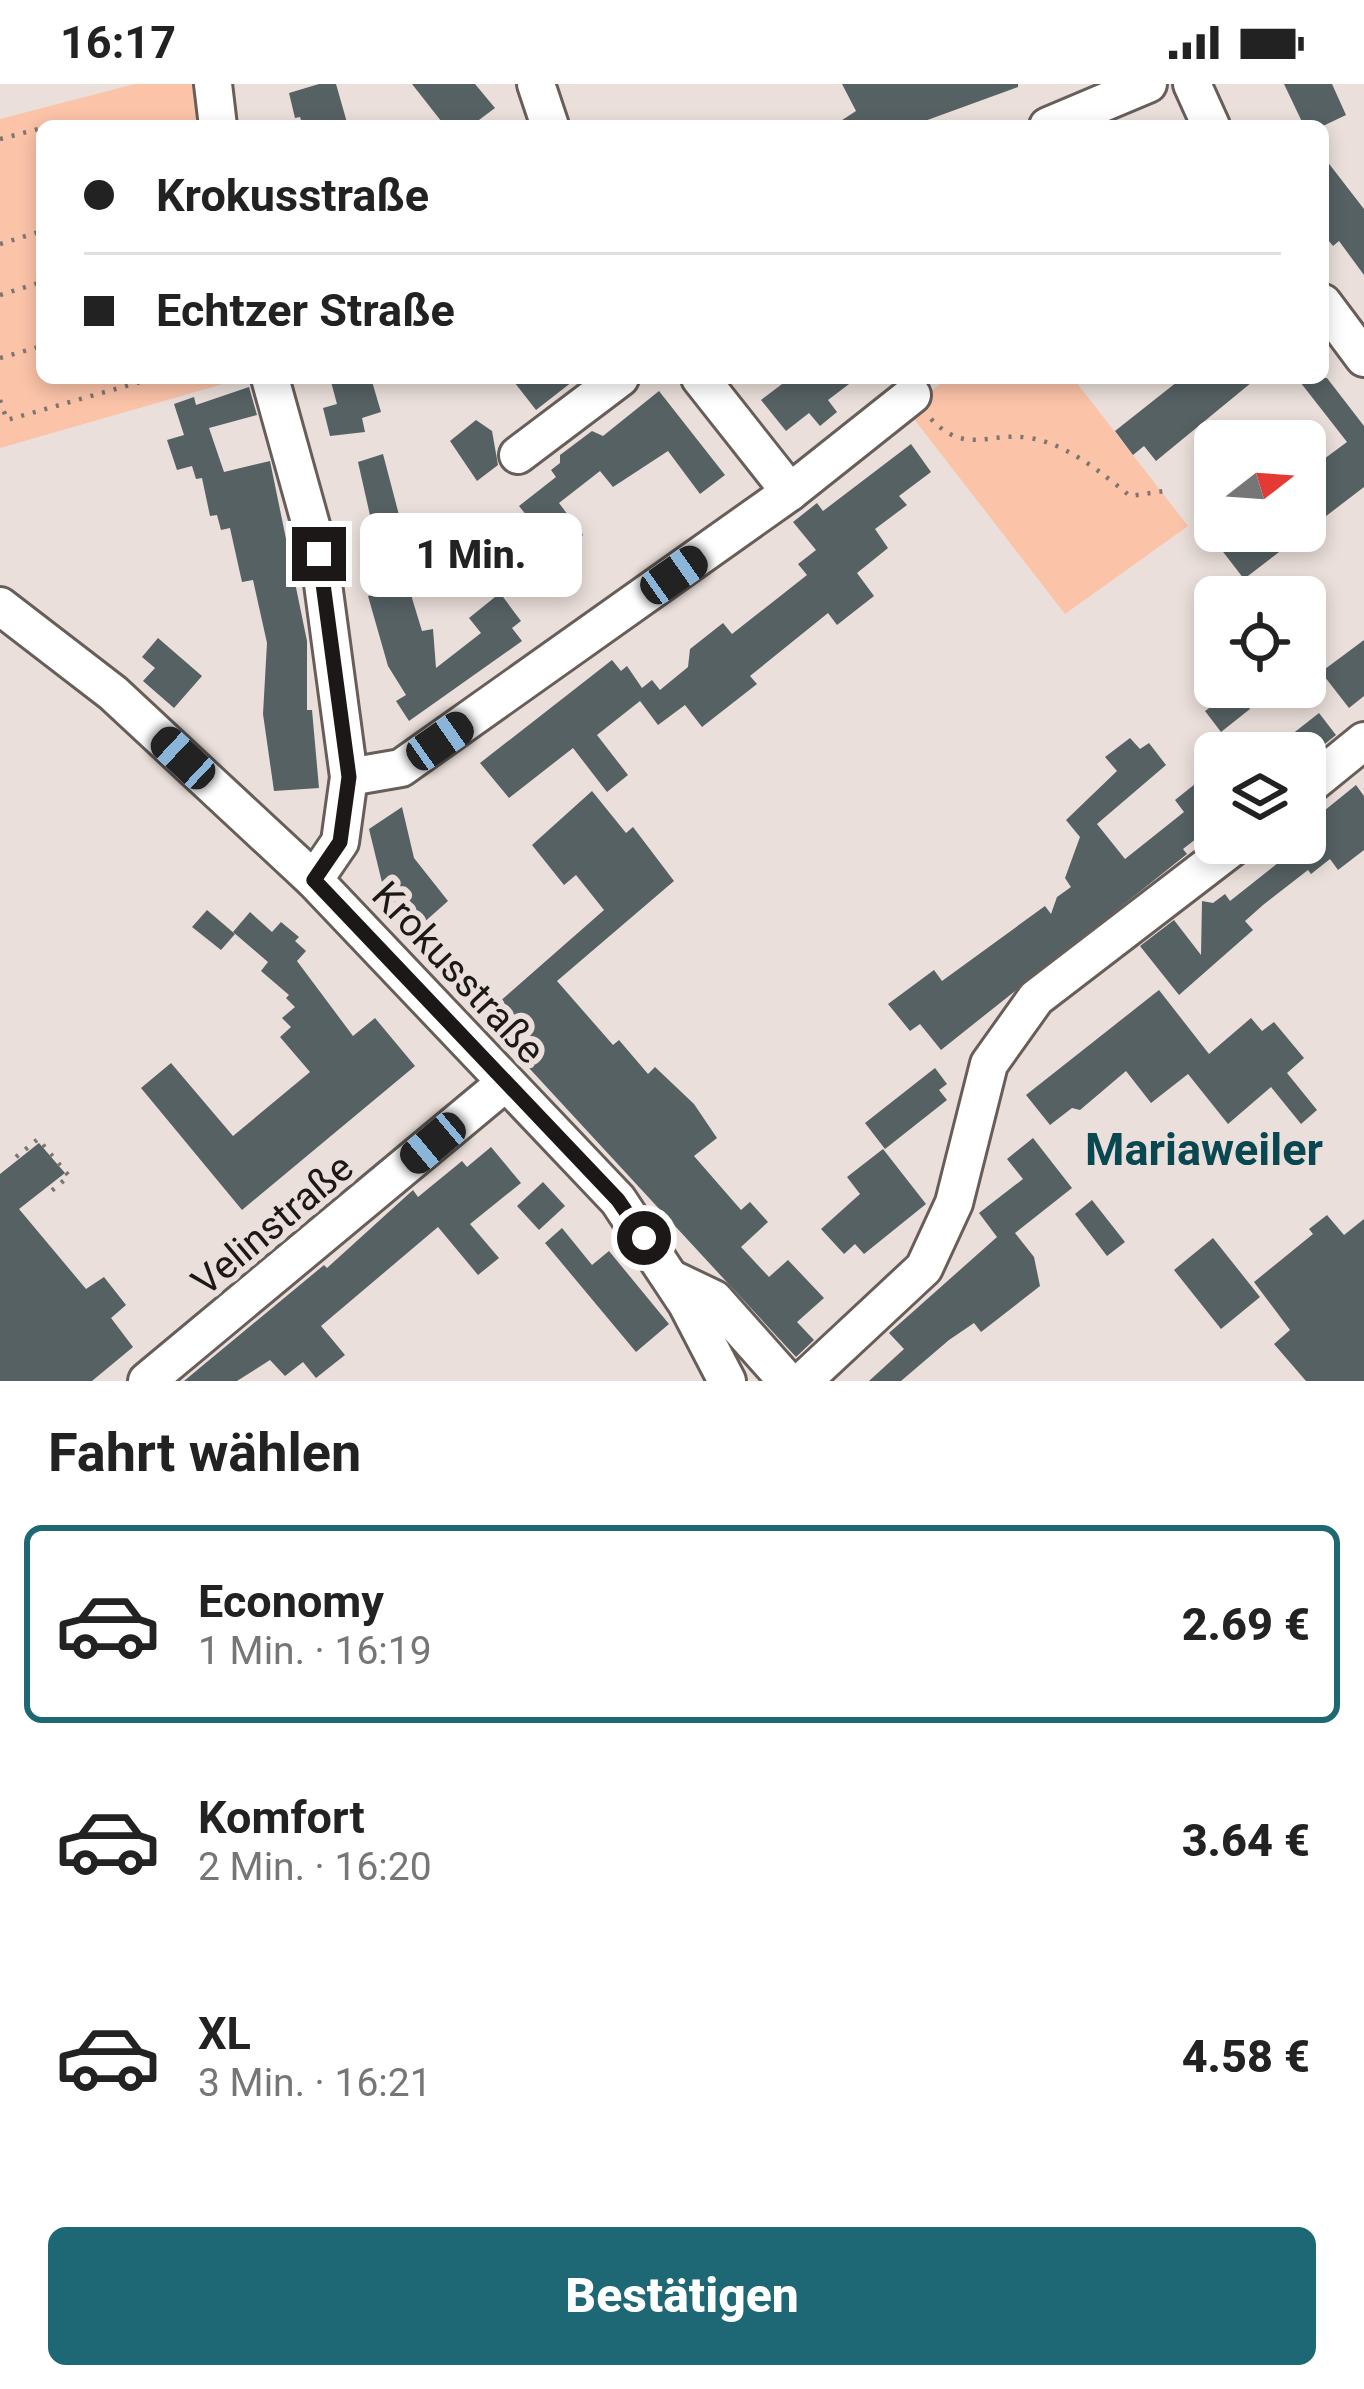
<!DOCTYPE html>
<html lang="de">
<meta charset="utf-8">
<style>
:root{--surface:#fff;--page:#f2f2f2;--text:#222;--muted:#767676;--line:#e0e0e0;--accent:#1e6774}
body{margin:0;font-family:Roboto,sans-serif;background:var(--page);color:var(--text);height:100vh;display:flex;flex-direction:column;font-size:45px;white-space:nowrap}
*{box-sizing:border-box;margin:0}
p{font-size:39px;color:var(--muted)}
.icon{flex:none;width:66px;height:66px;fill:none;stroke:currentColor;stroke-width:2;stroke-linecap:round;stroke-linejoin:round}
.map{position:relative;height:1297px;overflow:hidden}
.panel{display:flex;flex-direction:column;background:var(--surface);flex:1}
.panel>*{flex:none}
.top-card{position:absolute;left:36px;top:36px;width:1293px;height:264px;border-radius:18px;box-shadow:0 6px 18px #0003;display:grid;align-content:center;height:264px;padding:0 48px;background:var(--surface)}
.needle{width:78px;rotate:73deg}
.buttons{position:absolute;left:1194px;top:336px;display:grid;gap:24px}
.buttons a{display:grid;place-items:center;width:132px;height:132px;border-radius:18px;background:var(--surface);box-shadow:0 6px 18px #0003;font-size:60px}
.end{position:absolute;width:54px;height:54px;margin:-27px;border:15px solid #1c1817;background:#fff;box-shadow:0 0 0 6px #fff}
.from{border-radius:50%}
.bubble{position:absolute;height:84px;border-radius:18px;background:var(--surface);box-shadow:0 6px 18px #0003;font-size:39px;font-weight:800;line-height:84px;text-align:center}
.car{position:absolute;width:36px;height:72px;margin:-36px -18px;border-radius:15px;box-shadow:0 0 9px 3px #0007;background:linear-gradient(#222 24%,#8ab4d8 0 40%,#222 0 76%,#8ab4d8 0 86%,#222 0)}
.top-card b{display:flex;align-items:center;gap:42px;height:114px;font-size:45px}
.top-card b+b{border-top:3px solid var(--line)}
.top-card i{width:30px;height:30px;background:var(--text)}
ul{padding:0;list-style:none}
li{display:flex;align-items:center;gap:36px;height:198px;margin:0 24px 18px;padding:0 24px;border:6px solid transparent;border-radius:18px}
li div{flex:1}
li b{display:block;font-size:45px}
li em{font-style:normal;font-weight:800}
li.on{border-color:var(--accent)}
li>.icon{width:108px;height:108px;stroke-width:1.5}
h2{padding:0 48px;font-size:54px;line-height:144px}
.cta{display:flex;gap:24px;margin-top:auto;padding:24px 48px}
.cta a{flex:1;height:138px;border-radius:18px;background:var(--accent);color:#fff;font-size:48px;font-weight:800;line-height:138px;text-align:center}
.status{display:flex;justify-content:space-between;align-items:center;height:84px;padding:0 60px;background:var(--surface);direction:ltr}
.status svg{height:33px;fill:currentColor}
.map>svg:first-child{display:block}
</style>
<div class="status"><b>16:17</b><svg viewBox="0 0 49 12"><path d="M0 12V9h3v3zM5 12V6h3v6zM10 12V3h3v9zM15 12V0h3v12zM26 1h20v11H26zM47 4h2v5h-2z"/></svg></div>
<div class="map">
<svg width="1364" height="1297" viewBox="0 0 1364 1297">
<rect width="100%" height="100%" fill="#eadfda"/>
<g fill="#fbc3a8">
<polygon points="135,0 199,0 204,42 42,42 42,294 244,294 0,364 0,35"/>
<polygon points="948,294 1073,294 1188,442 1065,530 907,326"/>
</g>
<g fill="#566164">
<polygon points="319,0 336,0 348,42 303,42 300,33 295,34 289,9"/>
<polygon points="412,0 475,0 495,24 471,42 445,42"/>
<polygon points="842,0 1018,0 1018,3 911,42 833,42 856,27"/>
<polygon points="1284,0 1332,0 1346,31 1323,42 1304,42"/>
<polygon points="1323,72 1364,125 1364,191 1339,157 1333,162 1323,150"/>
<polygon points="330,294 371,294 381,328 362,334 365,348 330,352 323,324 337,320"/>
<polygon points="511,294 577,294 536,326"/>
<polygon points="790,294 857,294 828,316 837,328 820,342 809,329 786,347 761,316"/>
<polygon points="1182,294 1257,294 1156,377 1144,362 1133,371 1115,347"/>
<polygon points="1297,294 1327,294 1364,342 1364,403 1244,495 1217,460 1235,447 1305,447 1305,389 1347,358"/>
<polygon points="249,303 257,331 209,344 224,388 270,377 307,557 307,626 312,626 319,704 274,707 263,630 267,559 253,496 242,498 230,444 221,446 217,431 210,432 202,394 196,395 192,382 177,386 167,356 184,351 174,320 194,313 196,321"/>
<polygon points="659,307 725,391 700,410 668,367 613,403 600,387 559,419 583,451 529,492 515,474 543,452 519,422 556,393 551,386 560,379 560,371 592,347 603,352"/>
<polygon points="476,336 492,347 498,381 477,397 450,357"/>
<polygon points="911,360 931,388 899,412 907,421 875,445 888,464 857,489 874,512 837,541 828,529 750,592 757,600 702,643 685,621 658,641 640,617 597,651 628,691 607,708 573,664 509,714 480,679 612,576 621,587 627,582 642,604 652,596 660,606 688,583 690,565 723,539 732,550 807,491 798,480 816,466 793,438 817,419 823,427"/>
<polygon points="383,370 404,450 414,447 422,473 414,476 418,487 405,491 422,547 433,545 436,584 481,549 469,534 500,509 521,537 512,544 522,557 409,637 396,617 406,611 388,582 368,512 382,508 369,460 376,458 358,378"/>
<polygon points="158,554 202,592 174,624 143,597 155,584 142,573"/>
<polygon points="1364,556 1364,612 1349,624 1321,588"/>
<polygon points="1221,603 1233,603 1250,625 1221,648 1205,627 1216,619 1210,612"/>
<polygon points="1319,629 1336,651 1305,676 1305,669 1268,669"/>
<polygon points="1130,654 1140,665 1149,659 1166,681 1097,740 1125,775 1184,728 1175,716 1215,684 1215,740 1183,765 1187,770 941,966 920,940 910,947 888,920 934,886 942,897 1045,822 1051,830 1057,813 1071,803 1065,794 1080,753 1066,736 1117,687 1105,673"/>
<polygon points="1356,701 1364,712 1364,766 1338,786 1330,775 1311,790 1308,786 1263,821 1245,837 1253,846 1179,911 1140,862 1174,836 1201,871 1202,817 1213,819 1225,810 1230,817 1321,745 1314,735"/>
<polygon points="592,707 626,749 633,743 674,797 557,897 613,961 619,956 648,990 655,983 694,1020 717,1054 694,1072 741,1126 750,1118 768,1138 741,1163 769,1193 788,1176 824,1214 797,1238 814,1256 796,1273 482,933 604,826 576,791 564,801 532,761"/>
<polygon points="402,723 414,774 448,817 412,849 387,819 369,745"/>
<polygon points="207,826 235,850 221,866 192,843"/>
<polygon points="250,828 272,848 281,838 299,853 295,857 306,867 297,877 353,952 375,934 415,982 242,1126 141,1004 171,979 233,1052 310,988 280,953 291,943 282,934 295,923 286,914 289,911 261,887 268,878 233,848"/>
<polygon points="1159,906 1209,970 1251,934 1262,947 1274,938 1304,974 1287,989 1317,1026 1301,1040 1271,1003 1228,1040 1188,990 1151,1019 1126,987 1080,1026 1072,1024 1050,1041 1026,1011"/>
<polygon points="935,984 947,1000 939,1006 947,1016 885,1065 865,1039"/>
<polygon points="1033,1054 1072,1104 1015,1149 1034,1173 1040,1202 981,1248 974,1239 949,1256 901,1297 869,1297 904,1265 889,1249 997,1153 979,1129 1023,1095 1007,1075"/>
<polygon points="39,1059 65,1089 19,1125 86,1205 104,1193 126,1221 111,1234 133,1263 92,1297 0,1297 0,1090"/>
<polygon points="491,1063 521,1099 470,1140 499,1174 478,1191 438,1143 321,1242 345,1271 316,1294 303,1278 285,1292 270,1276 237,1297 184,1297 324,1181 327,1184 413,1106 418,1113 462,1077 467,1083"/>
<polygon points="883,1065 926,1120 864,1170 855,1160 844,1170 821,1145 860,1110 847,1093"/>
<polygon points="543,1098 565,1122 539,1146 517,1122"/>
<polygon points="1092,1116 1125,1158 1107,1172 1075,1130"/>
<polygon points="1327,1131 1344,1151 1364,1135 1364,1297 1306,1297 1274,1260 1290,1246 1254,1198 1313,1150 1309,1145"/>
<polygon points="562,1144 592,1181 609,1167 669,1240 636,1268 545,1159"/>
<polygon points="1213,1154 1260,1213 1221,1245 1174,1186"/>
</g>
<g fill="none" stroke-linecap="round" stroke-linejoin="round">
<defs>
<g id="minor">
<polyline points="213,0 218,42"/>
<polyline points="536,0 550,42"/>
<polyline points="1192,0 1211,42"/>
<polyline points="1048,42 1148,0"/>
<polyline points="1323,219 1364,274"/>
<polyline points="270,294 319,470 349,693 340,758 314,796"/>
<polyline points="700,294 790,408"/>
<polyline points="518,371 620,294"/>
<polyline points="0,522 113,609 314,796 618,1116 687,1220 727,1297"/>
<polyline points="349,693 401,684 790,408 912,311"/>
<polyline points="1305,705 1364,657"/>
<polyline points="672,1195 714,1215 787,1297"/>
<polyline points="147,1297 505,999"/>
<polyline points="803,1297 924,1184 954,1119 989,980 1036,914 1238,759"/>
</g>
</defs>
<use href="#minor" stroke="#675e59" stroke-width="42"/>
<g stroke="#7c7572" stroke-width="4.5" stroke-dasharray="3 9" stroke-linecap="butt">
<polyline points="49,42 65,42"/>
<polyline points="0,55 42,44"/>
<polyline points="0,160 42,147"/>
<polyline points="0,211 42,198"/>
<polyline points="0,274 42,262"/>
<polyline points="0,316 7,336 154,294"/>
<path d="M931,335C967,372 988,347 1030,354C1067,360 1102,389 1130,412L1164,407"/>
<polyline points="16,1073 38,1055 69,1092 48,1110"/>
</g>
<use href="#minor" stroke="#fff" stroke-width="36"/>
</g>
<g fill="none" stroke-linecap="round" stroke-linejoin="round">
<polyline stroke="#1c1817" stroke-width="15" points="319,470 349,693 340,758 314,796 618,1116 644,1154"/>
</g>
<g text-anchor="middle" stroke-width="12" stroke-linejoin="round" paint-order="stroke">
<g font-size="39" fill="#1c1817" stroke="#eadfda">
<text transform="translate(459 888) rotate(47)" y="14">Krokusstraße</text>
<text transform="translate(272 1140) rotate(-40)" y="14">Velinstraße</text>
</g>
<g font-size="45" font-weight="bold" fill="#094751" stroke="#eadfda">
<text x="1204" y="1081">Mariaweiler</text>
</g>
</g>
</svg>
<div class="buttons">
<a><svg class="needle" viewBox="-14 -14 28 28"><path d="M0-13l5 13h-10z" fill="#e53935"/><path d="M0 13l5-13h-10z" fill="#767676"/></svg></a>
<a><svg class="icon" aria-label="locate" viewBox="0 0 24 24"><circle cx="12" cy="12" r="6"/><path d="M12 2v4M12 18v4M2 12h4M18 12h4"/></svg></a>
<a><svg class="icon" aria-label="layers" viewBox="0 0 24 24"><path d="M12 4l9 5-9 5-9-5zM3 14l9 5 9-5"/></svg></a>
</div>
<i class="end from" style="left:644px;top:1154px"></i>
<i class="end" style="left:319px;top:470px"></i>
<div class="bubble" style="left:360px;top:429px;width:222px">1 Min.</div>
<i class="car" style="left:674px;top:491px;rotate:55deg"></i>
<i class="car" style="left:440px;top:657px;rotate:55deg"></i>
<i class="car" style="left:183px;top:674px;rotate:313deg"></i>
<i class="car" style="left:433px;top:1059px;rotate:230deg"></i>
<div class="top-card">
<b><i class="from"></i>Krokusstraße</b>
<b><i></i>Echtzer Straße</b>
</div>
</div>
<section class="panel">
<h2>Fahrt wählen</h2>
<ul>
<li class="on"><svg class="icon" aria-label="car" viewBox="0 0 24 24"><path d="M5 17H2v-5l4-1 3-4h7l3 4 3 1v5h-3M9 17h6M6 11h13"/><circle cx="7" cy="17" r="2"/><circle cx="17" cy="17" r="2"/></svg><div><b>Economy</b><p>1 Min. · 16:19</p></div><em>2.69 €</em></li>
<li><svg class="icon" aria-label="car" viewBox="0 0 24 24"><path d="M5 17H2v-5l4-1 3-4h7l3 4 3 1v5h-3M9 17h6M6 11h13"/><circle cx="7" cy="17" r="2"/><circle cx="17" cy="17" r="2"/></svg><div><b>Komfort</b><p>2 Min. · 16:20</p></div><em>3.64 €</em></li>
<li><svg class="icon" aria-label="car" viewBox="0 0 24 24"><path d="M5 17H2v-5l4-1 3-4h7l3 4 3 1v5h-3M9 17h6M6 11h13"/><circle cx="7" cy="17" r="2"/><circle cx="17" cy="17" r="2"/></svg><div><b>XL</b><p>3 Min. · 16:21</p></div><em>4.58 €</em></li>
</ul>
<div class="cta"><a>Bestätigen</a></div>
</section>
